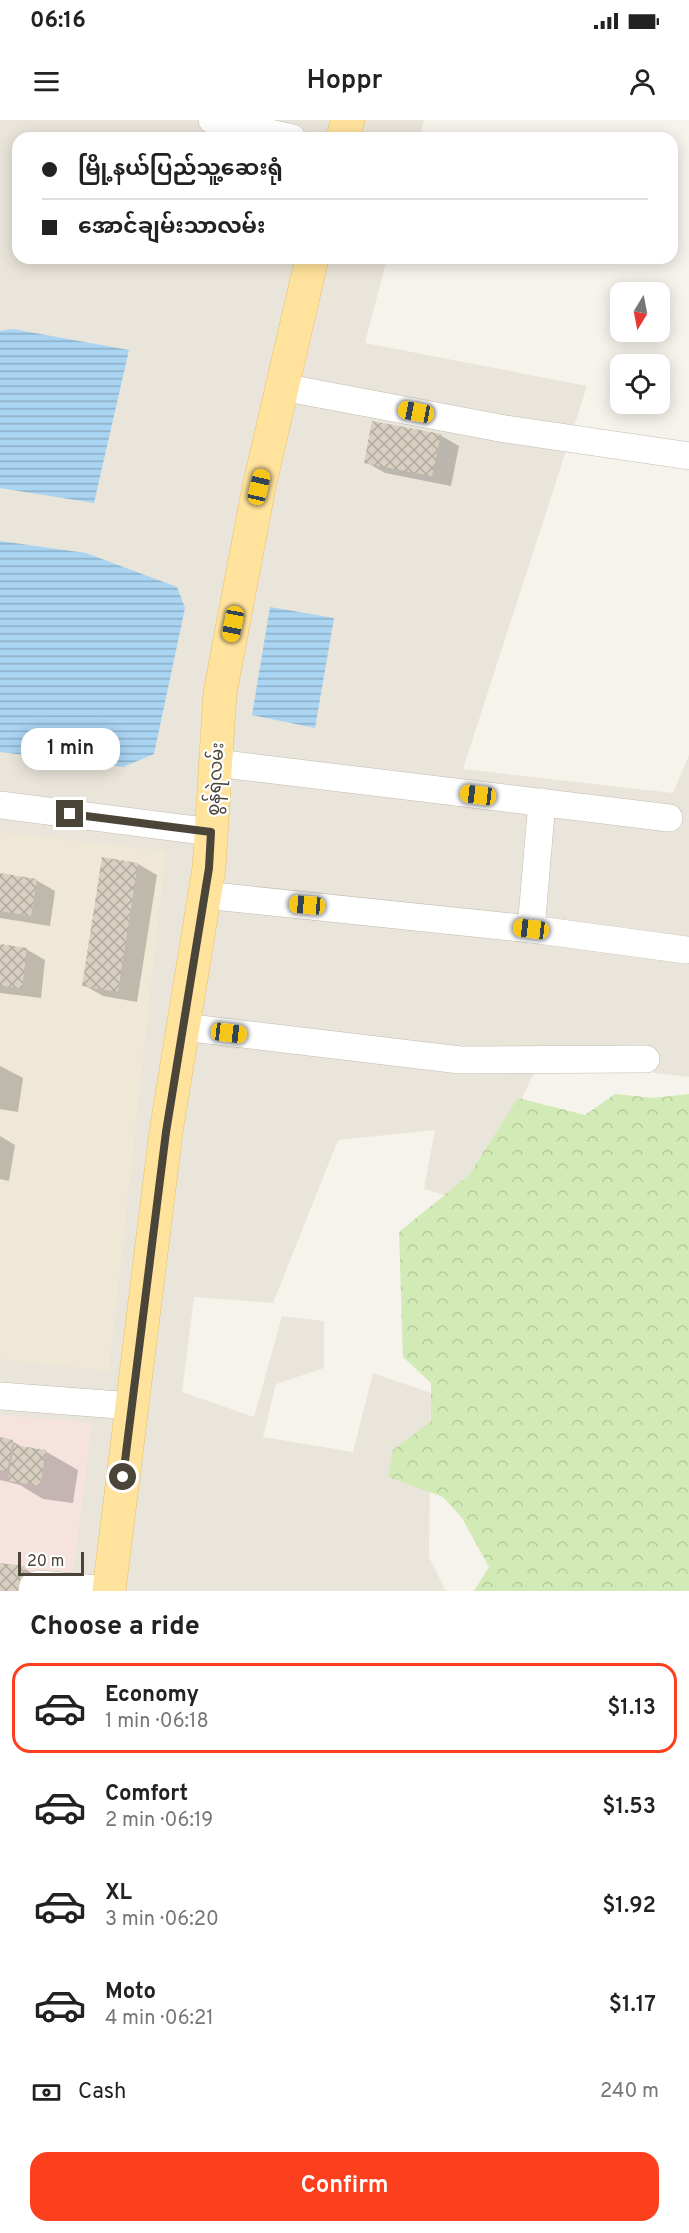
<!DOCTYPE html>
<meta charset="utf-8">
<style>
:root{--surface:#fff;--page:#f6f6f6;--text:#222;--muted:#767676;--line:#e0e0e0;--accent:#fc3f1d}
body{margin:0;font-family:Overpass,"Noto Sans Myanmar",sans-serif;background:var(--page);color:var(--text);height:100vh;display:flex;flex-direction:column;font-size:22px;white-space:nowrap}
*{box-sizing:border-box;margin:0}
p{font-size:20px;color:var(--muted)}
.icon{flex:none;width:33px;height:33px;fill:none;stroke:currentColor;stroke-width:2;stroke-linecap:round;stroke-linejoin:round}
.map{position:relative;height:1471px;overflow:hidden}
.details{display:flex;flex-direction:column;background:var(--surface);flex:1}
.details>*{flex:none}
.hud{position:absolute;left:12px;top:12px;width:666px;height:132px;border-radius:18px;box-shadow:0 3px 15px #0003;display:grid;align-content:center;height:132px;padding:0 30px;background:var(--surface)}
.needle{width:39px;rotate:190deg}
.fabs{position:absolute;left:610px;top:162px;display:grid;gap:12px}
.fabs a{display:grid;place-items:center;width:60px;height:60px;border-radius:12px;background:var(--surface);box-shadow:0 3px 15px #0003;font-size:30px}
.scale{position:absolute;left:18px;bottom:15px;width:66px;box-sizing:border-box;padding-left:6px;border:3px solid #4b4439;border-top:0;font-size:16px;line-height:21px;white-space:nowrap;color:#4b4439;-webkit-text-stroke:4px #fff;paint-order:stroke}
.end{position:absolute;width:27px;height:27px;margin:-14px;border:8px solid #4b4439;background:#fff;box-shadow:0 0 0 3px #fff}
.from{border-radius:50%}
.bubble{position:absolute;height:42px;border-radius:18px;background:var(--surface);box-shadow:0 3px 15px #0003;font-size:20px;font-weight:600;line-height:42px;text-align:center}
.car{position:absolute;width:18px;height:36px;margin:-18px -9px;border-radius:8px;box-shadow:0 0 4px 2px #0007;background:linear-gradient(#f5c518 24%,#345 0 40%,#f5c518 0 76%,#345 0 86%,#f5c518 0)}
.hud b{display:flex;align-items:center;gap:21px;height:57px;font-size:22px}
.hud b+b{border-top:2px solid var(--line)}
.hud i{width:15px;height:15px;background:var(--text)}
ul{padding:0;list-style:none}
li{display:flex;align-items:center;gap:18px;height:90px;margin:0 12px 9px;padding:0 18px;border:3px solid transparent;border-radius:18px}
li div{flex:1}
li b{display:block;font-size:22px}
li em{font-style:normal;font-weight:600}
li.on{border-color:var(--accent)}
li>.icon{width:54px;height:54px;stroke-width:1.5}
h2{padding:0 30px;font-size:27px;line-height:72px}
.pay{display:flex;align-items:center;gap:15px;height:66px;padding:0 30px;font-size:22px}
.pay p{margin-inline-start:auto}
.button{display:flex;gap:12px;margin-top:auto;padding:12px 30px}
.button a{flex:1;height:69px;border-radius:18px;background:var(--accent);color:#fff;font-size:24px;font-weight:600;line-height:69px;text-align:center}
.status{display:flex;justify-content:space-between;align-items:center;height:42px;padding:0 30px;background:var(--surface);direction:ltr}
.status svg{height:16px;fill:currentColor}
header{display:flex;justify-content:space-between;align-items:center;height:78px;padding:0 30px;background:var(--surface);font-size:27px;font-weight:600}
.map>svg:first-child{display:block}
</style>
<div class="status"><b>06:16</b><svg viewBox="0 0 49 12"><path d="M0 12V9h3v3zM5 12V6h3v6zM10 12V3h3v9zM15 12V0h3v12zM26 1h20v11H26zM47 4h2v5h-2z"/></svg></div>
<header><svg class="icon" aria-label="menu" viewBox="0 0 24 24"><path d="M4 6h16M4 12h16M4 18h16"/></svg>Hoppr<svg class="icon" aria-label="person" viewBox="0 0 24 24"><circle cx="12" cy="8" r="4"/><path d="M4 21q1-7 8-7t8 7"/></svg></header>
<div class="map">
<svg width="689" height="1471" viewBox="0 0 689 1471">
<defs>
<pattern id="forest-crowns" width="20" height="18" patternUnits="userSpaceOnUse" patternTransform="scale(1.5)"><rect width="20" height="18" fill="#d2eab5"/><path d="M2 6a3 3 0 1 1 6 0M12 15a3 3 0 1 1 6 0" fill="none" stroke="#b6ca9c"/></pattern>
<pattern id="water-rules" width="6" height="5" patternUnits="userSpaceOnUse" patternTransform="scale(1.5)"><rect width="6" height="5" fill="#a9d4f2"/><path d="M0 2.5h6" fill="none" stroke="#8caec5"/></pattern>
<pattern id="building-cross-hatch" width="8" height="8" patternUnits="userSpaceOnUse" patternTransform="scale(1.5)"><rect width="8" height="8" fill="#d8cfc1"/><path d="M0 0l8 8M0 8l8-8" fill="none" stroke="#b1aa9e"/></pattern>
</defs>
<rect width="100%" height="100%" fill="#f6f3ec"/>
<polygon fill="#eae5da" points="0,0 424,0 419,18 18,18 18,138 387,138 365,223 587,266 463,649 673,673 689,635 689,957 541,939 470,1083 424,1069 435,1010 338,1020 273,1183 194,1177 182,1272 254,1297 282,1196 324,1201 324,1248 276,1264 263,1317 353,1332 373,1253 431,1273 429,1437 446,1471 0,1471"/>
<polygon fill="#efe8d6" points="0,712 166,731 109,1251 0,1239"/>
<polygon fill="#f6e3e0" points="0,1295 92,1302 71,1471 0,1471"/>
<polygon fill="url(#forest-crowns)" points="615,974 653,978 689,974 689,1471 474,1471 489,1447 462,1398 443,1377 388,1357 393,1330 431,1301 431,1263 403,1237 399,1112 469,1055 518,978 585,995"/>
<g fill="url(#water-rules)">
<polygon points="13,209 129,230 94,383 0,368 0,211"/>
<polygon points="0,421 86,433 177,467 185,488 154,634 123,647 0,632"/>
<polygon points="270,487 334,498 315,608 252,595"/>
</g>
<g fill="#0003">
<polygon points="440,315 459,326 451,366 385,353 366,342"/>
<polygon points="138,744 157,755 137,882 103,876 84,865"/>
<polygon points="0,755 36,760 55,771 50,806 0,798"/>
<polygon points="0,826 26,829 45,840 41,878 0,873"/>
<polygon points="0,946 23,958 18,992 0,989"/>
<polygon points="0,1016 15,1025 9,1061 0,1059"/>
<polygon points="0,1319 12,1321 24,1328 45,1331 78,1350 73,1383 43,1379 20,1365 0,1360"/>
<polygon points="0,1444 24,1448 57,1467 57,1471 0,1471"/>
</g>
<g fill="url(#building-cross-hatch)">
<polygon points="372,301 441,314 432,356 364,343"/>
<polygon points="102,737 138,743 118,872 82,866"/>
<polygon points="0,753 37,759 31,796 0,791"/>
<polygon points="0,824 27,828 22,868 0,866"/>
<polygon points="0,1317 13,1320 7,1351 0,1350"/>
<polygon points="14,1325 46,1330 40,1366 8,1361"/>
<polygon points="0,1443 25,1446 21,1471 0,1471"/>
</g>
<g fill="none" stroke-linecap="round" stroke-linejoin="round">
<defs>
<g id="minor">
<polyline points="212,0 292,18"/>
<polyline points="282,267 505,309 689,336"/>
<polyline points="216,643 669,698"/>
<polyline points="0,685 211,712"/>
<polyline points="204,775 531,809 686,830"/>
<polyline points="531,809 542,682"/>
<polyline points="183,907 460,940 646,939"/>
<polyline points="0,1276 132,1286"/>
<polyline points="32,1471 33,1466 39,1464 109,1470"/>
</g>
<g id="major">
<polyline points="343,18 348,0"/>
<polyline points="109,1471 166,1012 209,748 220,573 259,367 312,138"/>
</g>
</defs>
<use href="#minor" stroke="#c2bbae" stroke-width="28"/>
<use href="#major" stroke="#e6c16a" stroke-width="34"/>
<use href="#minor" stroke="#fff" stroke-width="27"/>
<use href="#major" stroke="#ffe39c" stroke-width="33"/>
</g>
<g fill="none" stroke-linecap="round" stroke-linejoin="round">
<polyline stroke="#4b4439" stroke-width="8" points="70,694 211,712 209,748 166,1012 123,1357"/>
</g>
<g text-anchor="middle" stroke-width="4.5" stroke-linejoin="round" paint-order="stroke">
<g font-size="18" fill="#4b4439" stroke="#fff">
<text transform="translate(215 659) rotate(-86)" y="6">စွန်ရဲလမ်း</text>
</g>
</g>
</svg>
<div class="fabs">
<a><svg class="needle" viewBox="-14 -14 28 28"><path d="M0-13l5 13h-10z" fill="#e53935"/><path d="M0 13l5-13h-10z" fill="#767676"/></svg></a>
<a><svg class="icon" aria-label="locate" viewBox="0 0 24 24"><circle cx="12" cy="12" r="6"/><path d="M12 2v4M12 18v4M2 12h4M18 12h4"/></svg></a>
</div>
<div class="scale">20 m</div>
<i class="end from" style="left:123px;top:1357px"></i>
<i class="end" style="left:70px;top:694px"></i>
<div class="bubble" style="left:21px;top:608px;width:99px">1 min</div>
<i class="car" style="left:416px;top:292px;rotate:281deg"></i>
<i class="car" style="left:259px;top:367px;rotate:13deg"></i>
<i class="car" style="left:233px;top:504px;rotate:191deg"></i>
<i class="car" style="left:478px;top:675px;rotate:277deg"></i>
<i class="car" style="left:307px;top:785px;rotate:275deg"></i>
<i class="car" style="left:531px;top:809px;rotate:277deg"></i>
<i class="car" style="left:229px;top:913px;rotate:97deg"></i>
<div class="hud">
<b><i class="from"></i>မြို့နယ်ပြည်သူ့ဆေးရုံ</b>
<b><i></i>အောင်ချမ်းသာလမ်း</b>
</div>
</div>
<section class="details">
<h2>Choose a ride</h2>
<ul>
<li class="on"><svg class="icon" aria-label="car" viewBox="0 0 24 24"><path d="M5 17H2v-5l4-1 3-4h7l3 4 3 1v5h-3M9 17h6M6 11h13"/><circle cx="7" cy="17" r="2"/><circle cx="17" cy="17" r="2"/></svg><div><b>Economy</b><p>1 min · 06:18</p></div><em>$1.13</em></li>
<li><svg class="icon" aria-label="car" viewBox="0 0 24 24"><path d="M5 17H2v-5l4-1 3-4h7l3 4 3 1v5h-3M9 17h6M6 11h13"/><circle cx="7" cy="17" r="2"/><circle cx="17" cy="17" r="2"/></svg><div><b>Comfort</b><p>2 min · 06:19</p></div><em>$1.53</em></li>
<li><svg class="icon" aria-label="car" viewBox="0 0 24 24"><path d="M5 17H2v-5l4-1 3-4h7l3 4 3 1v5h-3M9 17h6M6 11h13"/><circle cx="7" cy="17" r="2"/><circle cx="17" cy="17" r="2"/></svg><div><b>XL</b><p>3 min · 06:20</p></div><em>$1.92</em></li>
<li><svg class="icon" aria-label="car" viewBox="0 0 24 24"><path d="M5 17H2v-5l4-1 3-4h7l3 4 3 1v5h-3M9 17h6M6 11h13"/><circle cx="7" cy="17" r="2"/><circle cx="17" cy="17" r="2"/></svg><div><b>Moto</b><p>4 min · 06:21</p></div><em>$1.17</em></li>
</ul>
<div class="pay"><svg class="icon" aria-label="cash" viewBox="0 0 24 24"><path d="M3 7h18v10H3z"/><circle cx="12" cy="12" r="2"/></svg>Cash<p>240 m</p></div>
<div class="button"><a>Confirm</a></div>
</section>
